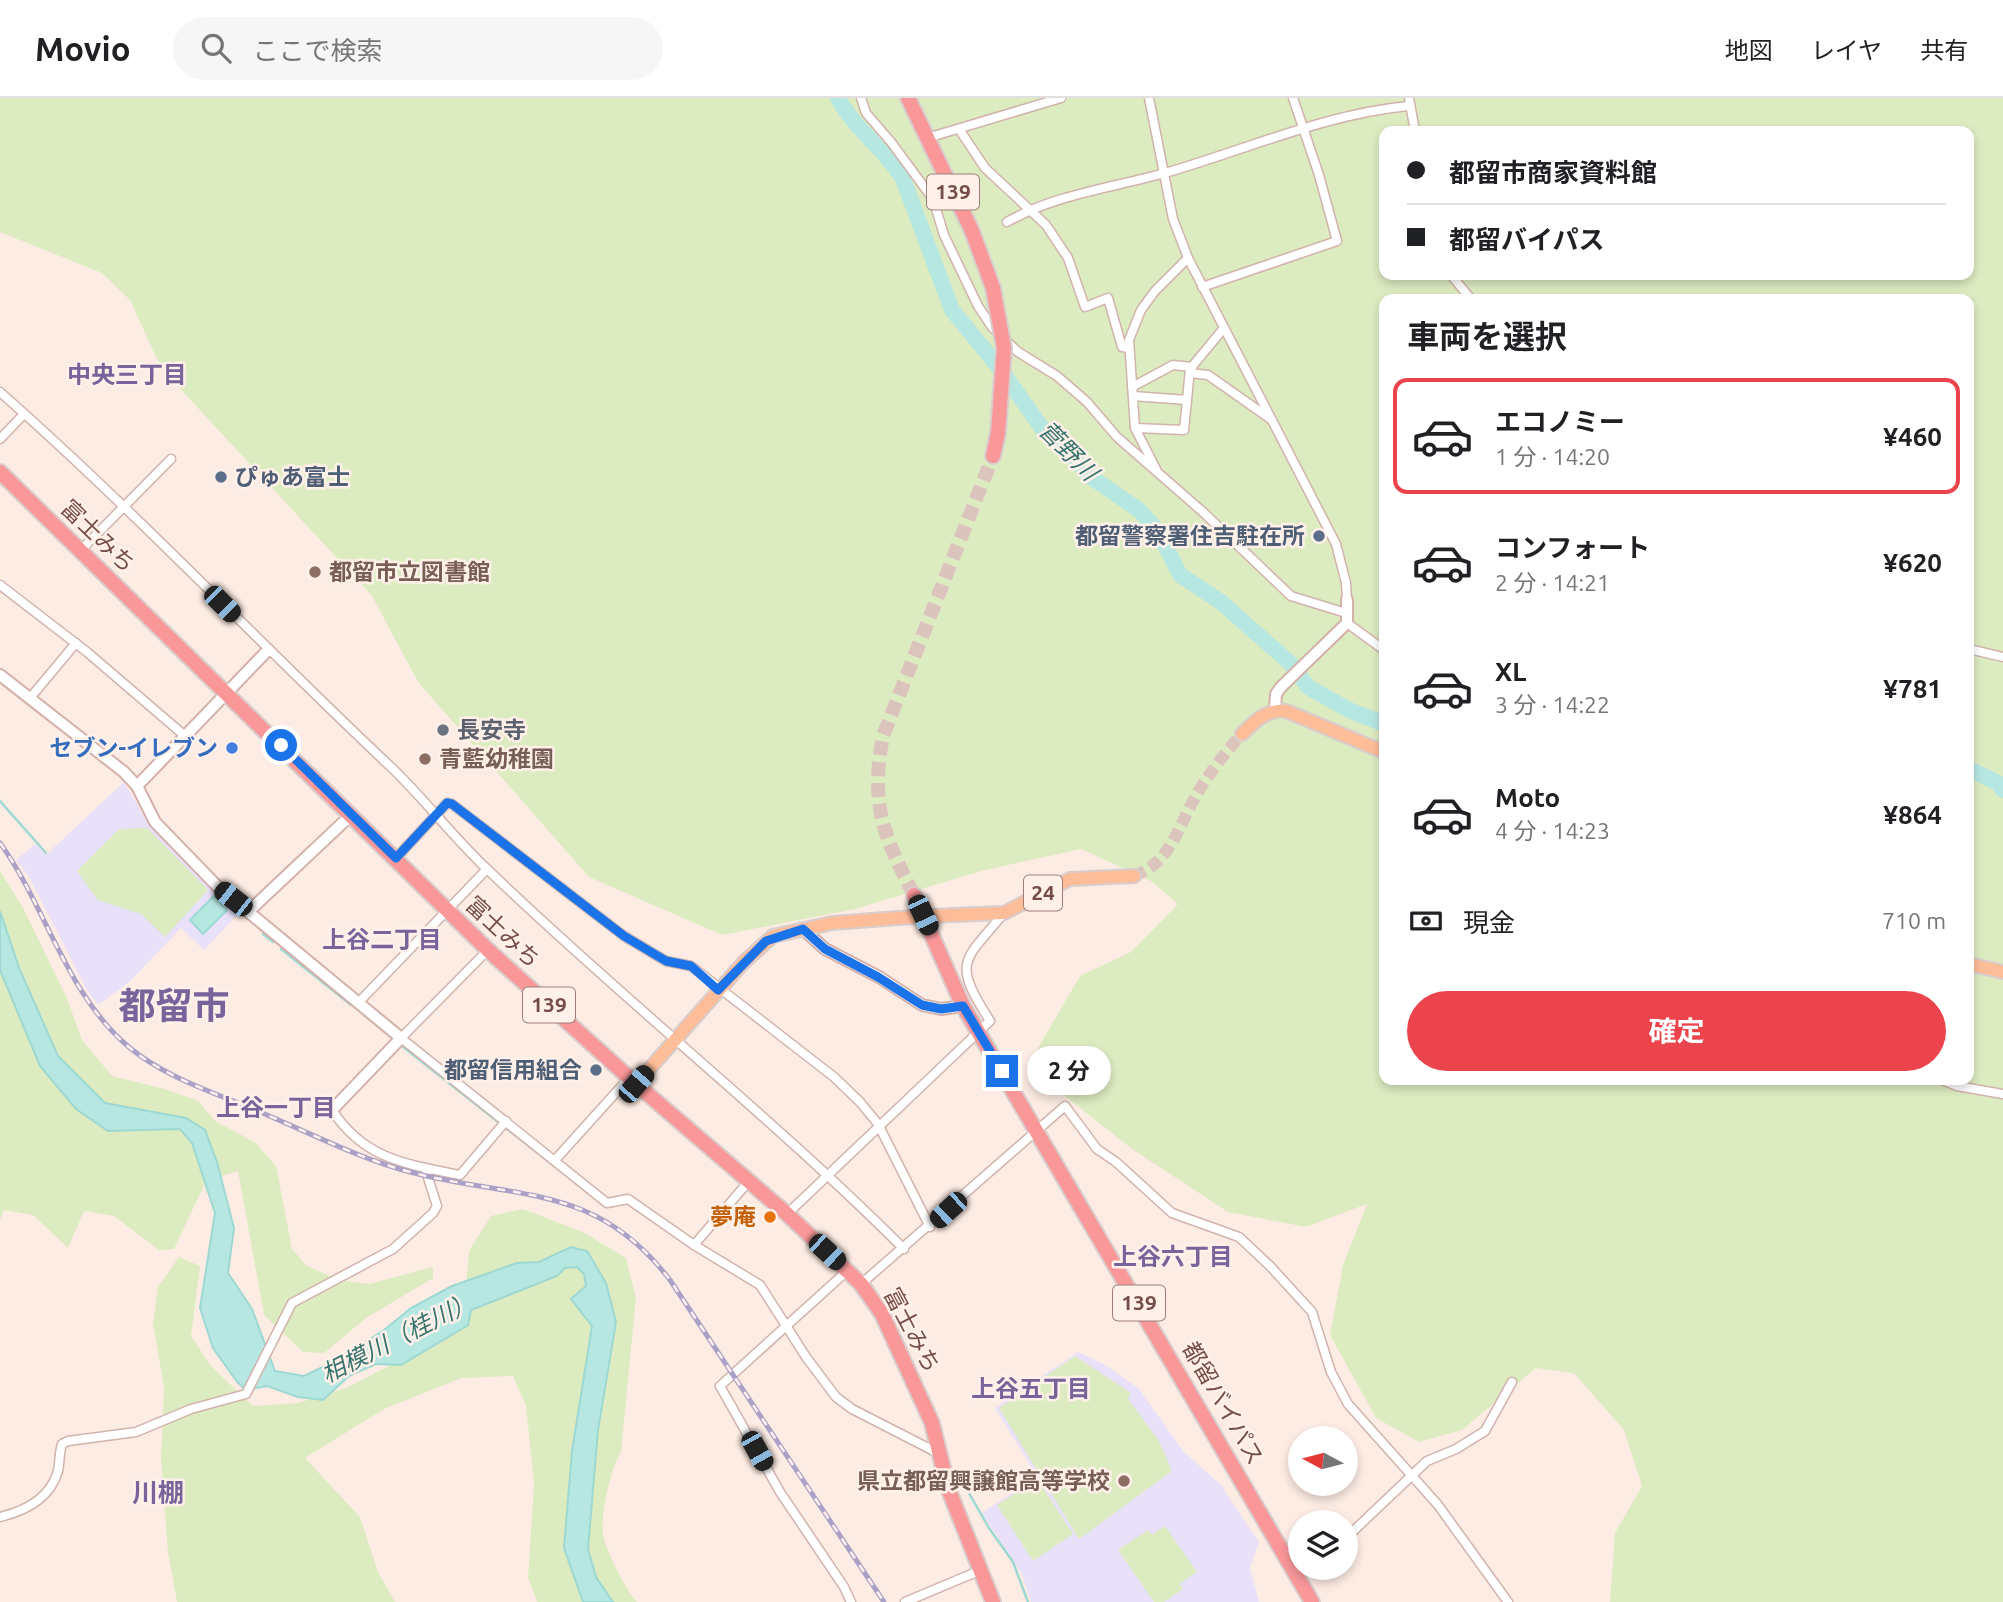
<!DOCTYPE html>
<html lang="ja">
<meta charset="utf-8">
<style>
:root{--surface:#fff;--page:#f6f6f6;--text:#202124;--muted:#757577;--line:#e0e0e0;--accent:#eb444c}
body{margin:0;font-family:Ubuntu,"Noto Sans JP",sans-serif;background:var(--page);color:var(--text);height:100vh;display:flex;flex-direction:column;font-size:26px;white-space:nowrap}
*{box-sizing:border-box;margin:0}
p{font-size:23px;color:var(--muted)}
.icon{flex:none;width:38px;height:38px;fill:none;stroke:currentColor;stroke-width:2;stroke-linecap:round;stroke-linejoin:round}
.map{position:relative;flex:1;overflow:hidden}
.panel{position:absolute;left:1379px;top:196px;width:595px;height:791px;display:flex;flex-direction:column;background:var(--surface);border-radius:14px;box-shadow:0 4px 10px #0003}
.panel>*{flex:none}
.guide{position:absolute;left:1379px;top:28px;width:595px;height:154px;border-radius:14px;box-shadow:0 4px 10px #0003;display:grid;align-content:center;height:154px;padding:0 28px;background:var(--surface)}
.needle{width:46px;rotate:277deg}
.controls{position:absolute;left:1288px;top:1328px;display:grid;gap:14px}
.controls a{display:grid;place-items:center;width:70px;height:70px;border-radius:50%;background:var(--surface);box-shadow:0 4px 10px #0003;font-size:35px}
.end{position:absolute;width:32px;height:32px;margin:-16px;border:9px solid #1a73e8;background:#fff;box-shadow:0 0 0 4px #fff}
.from{border-radius:50%}
.bubble{position:absolute;height:49px;border-radius:24px;background:var(--surface);box-shadow:0 4px 10px #0003;font-size:23px;font-weight:700;line-height:49px;text-align:center}
.car{position:absolute;width:21px;height:42px;margin:-21px -10px;border-radius:9px;box-shadow:0 0 5px 2px #0007;background:linear-gradient(#222 24%,#8ab4d8 0 40%,#222 0 76%,#8ab4d8 0 86%,#222 0)}
.guide b{display:flex;align-items:center;gap:24px;height:66px;font-size:26px}
.guide b+b{border-top:2px solid var(--line)}
.guide i{width:18px;height:18px;background:var(--text)}
ul{padding:0;list-style:none}
li{display:flex;align-items:center;gap:21px;height:116px;margin:0 14px 10px;padding:0 14px;border:4px solid transparent;border-radius:14px}
li div{flex:1}
li b{display:block;font-size:26px}
li em{font-style:normal;font-weight:700}
li.active{border-color:var(--accent)}
li>.icon{width:63px;height:63px;stroke-width:1.5}
h2{padding:0 28px;font-size:32px;line-height:84px}
.pay{display:flex;align-items:center;gap:18px;height:77px;padding:0 28px;font-size:26px}
.pay p{margin-inline-start:auto}
.action{display:flex;gap:14px;margin-top:auto;padding:14px 28px}
.action a{flex:1;height:80px;border-radius:42px;background:var(--accent);color:#fff;font-size:28px;font-weight:700;line-height:80px;text-align:center}
header{display:flex;align-items:center;gap:42px;box-sizing:border-box;height:98px;padding:0 35px;background:var(--surface);border-bottom:2px solid var(--line)}
header strong{font-size:33px}
nav{display:flex;gap:38px;margin-inline-start:auto;font-size:24px}
.search{width:490px;height:63px;background:var(--page);display:flex;align-items:center;gap:18px;box-sizing:border-box;padding:0 24px;border-radius:38px;color:var(--muted);font-size:26px}
.map>svg:first-child{display:block}
</style>
<header>
<strong>Movio</strong>
<div class="search"><svg class="icon" aria-label="search" viewBox="0 0 24 24"><circle cx="10" cy="10" r="6"/><path d="M15 15l6 6"/></svg>ここで検索</div>
<nav><a>地図</a><a>レイヤ</a><a>共有</a></nav>
</header>
<div class="map">
<svg width="2003" height="1504" viewBox="0 0 2003 1504">
<rect width="100%" height="100%" fill="#fdece3"/>
<g fill="#e9e0f9">
<polygon points="124,684 149,727 238,816 204,852 181,830 128,885 98,907 87,892 28,777 16,762 35,746 46,757"/>
<polygon points="1078,1254 1105,1267 1138,1290 1184,1354 1221,1387 1259,1444 1250,1470 1259,1504 1031,1504 1022,1476 982,1415 1037,1378 995,1310"/>
</g>
<g fill="#ddebc1" fill-rule="evenodd">
<path d="M0,0H2003V1504H1610L1615,1435L1642,1388L1624,1332L1574,1275L1536,1270L1462,1332L1419,1344L1376,1320L1330,1237L1343,1167L1367,1106L1306,1129L1228,1114L1132,1051L1047,984L1038,950L1080,878L1131,854L1178,806L1151,783L1081,751L981,773L855,811L722,837L589,779L418,584L372,498L161,270L130,202L102,175L0,134ZM1384,33H1969V177H1384ZM1384,201H1969V982H1384Z"/>
<polygon points="147,730 208,792 165,839 141,816 98,802 77,773 119,731"/>
<polygon points="0,773 22,808 66,898 82,942 112,978 165,991 198,1003 215,1023 256,1045 276,1068 292,1151 306,1167 338,1182 369,1186 433,1169 433,1180 366,1220 324,1255 303,1254 264,1217 238,1073 206,1083 174,1151 159,1152 114,1118 84,1113 68,1150 33,1117 4,1112 0,1122"/>
<path d="M523,1111L583,1134L626,1160L636,1200L621,1354C611,1370 601,1414 603,1434C604,1450 626,1492 637,1504H537L528,1480L534,1386L526,1308L513,1278L461,1280L384,1311L305,1360L360,1419L378,1474L395,1504H177L168,1455L161,1361L164,1289L153,1226L158,1189L179,1159L200,1168L191,1238L211,1268L253,1308L298,1305L346,1290L420,1252L464,1213L469,1153L491,1118Z"/>
<polygon points="1075,1258 1131,1295 1128,1301 1159,1343 1172,1373 1079,1441 999,1310"/>
<polygon points="1037,1381 1073,1436 1033,1463 997,1407"/>
<polygon points="1165,1428 1197,1474 1179,1486 1183,1491 1164,1504 1154,1504 1118,1452 1148,1432 1152,1437"/>
</g>
<g fill="#b7e7e1" stroke="#9dd9d2" stroke-width="2">
<polygon points="214,798 227,812 203,836 190,822"/>
<polygon points="0,813 19,870 58,958 105,1005 186,1020 205,1032 217,1064 234,1130 228,1175 252,1211 275,1273 304,1278 335,1263 384,1232 411,1210 452,1188 517,1165 539,1164 571,1149 587,1153 606,1185 616,1224 598,1332 588,1451 596,1479 613,1504 583,1504 564,1450 572,1353 592,1228 571,1201 586,1188 584,1176 577,1169 565,1170 557,1178 471,1212 468,1227 401,1267 376,1266 349,1278 323,1302 298,1299 267,1288 246,1292 238,1285 213,1250 200,1210 215,1115 192,1045 180,1031 108,1033 76,1011 40,968 0,872"/>
</g>
<g fill="none" stroke-linecap="round" stroke-linejoin="round">
<g stroke="#9dd9d2" stroke-width="2.5">
<polyline points="0,703 46,755"/>
<polyline points="263,836 273,844"/>
<polyline points="281,851 351,907"/>
<polyline points="364,917 387,935"/>
<polyline points="402,948 498,1024"/>
<polyline points="506,1030 580,1088"/>
<polyline points="955,1371 989,1430 1013,1464 1028,1504"/>
</g>
<g stroke="#b7e7e1" stroke-width="16">
<path d="M838,0C854,31 885,51 903,81L952,212L1001,272L1042,330L1057,341L1091,379L1139,412L1158,433L1180,477L1221,504L1291,566L1308,589L1349,612L1384,626"/>
<polyline points="1969,671 1998,685 2003,692"/>
</g>
<path stroke="#dbc4bc" stroke-width="12" stroke-dasharray="12 6" stroke-linecap="butt" d="M1134,778C1169,765 1177,733 1193,703C1206,679 1223,657 1242,636"/>
<path stroke="#dbc4bc" stroke-width="14" stroke-dasharray="14 7" stroke-linecap="butt" d="M914,797C883,737 870,706 883,638L993,358"/>
<defs>
<g id="street">
<polyline points="861,0 866,15 891,44 933,101 944,137 978,208 992,229 1018,254 1057,278 1087,304 1117,339 1203,414 1291,498 1346,515"/>
<polyline points="1149,0 1173,121 1188,160 1336,446 1346,485 1347,502"/>
<polyline points="1409,0 1415,33"/>
<polyline points="959,31 985,70 1046,127 1068,160 1085,209 1108,200 1122,249 1129,250"/>
<polyline points="927,40 1061,0"/>
<path d="M1007,124C1056,96 1111,90 1165,75C1245,52 1325,16 1408,8"/>
<polyline points="1451,177 1471,201"/>
<polyline points="1202,189 1337,143 1319,77 1293,0"/>
<polyline points="1190,275 1208,277 1272,322"/>
<polyline points="1132,289 1173,267 1192,269"/>
<path d="M0,294C136,414 261,547 393,671C426,703 454,740 487,771C623,902 771,1018 904,1151"/>
<polyline points="1133,298 1187,302"/>
<polyline points="1135,330 1184,332 1190,271 1224,230"/>
<polyline points="0,341 24,316"/>
<polyline points="1156,371 1135,330 1129,242 1141,212 1155,193 1188,160"/>
<polyline points="80,453 171,361"/>
<polyline points="0,487 87,554 185,638"/>
<polyline points="1347,525 1384,552"/>
<polyline points="1969,551 2003,559"/>
<polyline points="30,600 76,545"/>
<polyline points="396,760 447,705 452,706 624,838 666,863 691,868 834,979 860,1004 878,1026 930,1129"/>
<polyline points="488,852 401,940 607,1105 628,1101 694,1147 760,1187 806,1259 836,1299 852,1311 938,1355"/>
<polyline points="358,905 487,771"/>
<polyline points="1942,982 1957,988 2003,996"/>
<path d="M332,1012C364,1061 405,1066 460,1077L506,1023"/>
<polyline points="555,1062 629,980"/>
<path d="M787,1116L990,923C951,862 964,864 1004,815"/>
<polyline points="694,1147 749,1083"/>
<polyline points="847,1173 720,1288 780,1394 844,1489 851,1504"/>
<polyline points="861,1186 1065,1008 1097,1051 1116,1064 1172,1115 1239,1139 1270,1168 1312,1214 1331,1274 1348,1306 1438,1407 1508,1504"/>
<path d="M0,1419C25,1413 50,1401 58,1373C60,1364 59,1355 62,1346L68,1343L136,1334L191,1311L246,1296L292,1205L393,1151L433,1115L437,1108L425,1070"/>
<polyline points="1346,1440 1427,1363 1456,1351 1485,1333 1512,1284"/>
<polyline points="1296,1476 1309,1470"/>
<polyline points="905,1504 981,1472"/>
</g>
<g id="secondary">
<polyline points="0,577 124,674 137,688 155,724 217,788 401,940 332,1012"/>
<polyline points="1275,612 1276,596 1281,589 1347,525 1347,502"/>
<polyline points="137,688 268,552"/>
<polyline points="249,813 351,717"/>
<polyline points="803,831 825,851 879,879 922,907 941,911 963,908"/>
</g>
<g id="primary">
<path d="M1242,636C1255,623 1266,611 1286,613L1384,654"/>
<polyline points="953,817 1004,815 1070,781 1134,778"/>
<polyline points="1969,866 2003,874"/>
<polyline points="636,986 744,864 773,838 832,825 898,820"/>
</g>
<g id="highway">
<polyline points="908,0 972,133 993,190"/>
<polyline points="993,358 998,335"/>
<polyline points="0,374 488,852 636,986 787,1116 861,1186 882,1216 932,1325 948,1390 993,1504"/>
<polyline points="914,797 963,908 1312,1504"/>
</g>
</defs>
<use href="#street" stroke="#d1b3ac" stroke-width="11"/>
<use href="#secondary" stroke="#d4b0a9" stroke-width="14"/>
<use href="#primary" stroke="#d9cdcc" stroke-width="16"/>
<use href="#highway" stroke="#d9cdcc" stroke-width="18"/>
<use href="#street" stroke="#fff" stroke-width="8"/>
<use href="#secondary" stroke="#fff" stroke-width="10"/>
<use href="#primary" stroke="#febd99" stroke-width="12"/>
<use href="#highway" stroke="#f99799" stroke-width="14"/>
<defs>
<path id="rail" d="M0,745C47,810 66,897 130,950C169,982 222,997 267,1017C314,1037 361,1061 410,1074C516,1102 595,1084 670,1182L884,1504"/>
</defs>
<use href="#rail" stroke="#aba1c7" stroke-width="5"/>
<use href="#rail" stroke="#fff1ea" stroke-width="2.5" stroke-dasharray="8" stroke-linecap="butt"/>
<defs>
<polyline id="primary-bridge" points="898,820 953,817"/>
<polyline id="highway-bridge" points="993,190 1004,250 998,335"/>
</defs>
<use href="#primary-bridge" stroke="#d9cdcc" stroke-width="16" stroke-linecap="butt"/>
<use href="#highway-bridge" stroke="#d9cdcc" stroke-width="18" stroke-linecap="butt"/>
<use href="#primary-bridge" stroke="#febd99" stroke-width="12"/>
<use href="#highway-bridge" stroke="#f99799" stroke-width="14"/>
</g>
<g fill="none" stroke-linecap="round" stroke-linejoin="round">
<polyline stroke="#1a73e8" stroke-width="9" points="281,647 396,760 447,705 452,706 624,838 666,863 691,868 718,892 766,843 803,831 825,851 878,879 922,907 941,911 963,908 1002,973"/>
</g>
<g fill="#5c6f8a" stroke="#fff1ea" stroke-width="2.5">
<circle cx="221" cy="379" r="7"/>
<circle cx="1319" cy="438" r="7"/>
<circle cx="596" cy="972" r="7"/>
</g>
<g fill="#8d6e63" stroke="#fff1ea" stroke-width="2.5">
<circle cx="315" cy="474" r="7"/>
<circle cx="425" cy="661" r="7"/>
<circle cx="1124" cy="1383" r="7"/>
</g>
<circle fill="#6b7280" stroke="#fff1ea" stroke-width="2.5" cx="443" cy="632" r="7"/>
<circle fill="#3f7fe0" stroke="#fff1ea" stroke-width="2.5" cx="232" cy="650" r="7"/>
<circle fill="#e8710a" stroke="#fff1ea" stroke-width="2.5" cx="770" cy="1119" r="7"/>
<g text-anchor="middle" stroke-width="5" stroke-linejoin="round" paint-order="stroke">
<g fill="#fff1ea" stroke="#9f7e79" stroke-width="2">
<rect x="927" y="76.5" width="52" height="35" rx="5"/>
<rect x="1024" y="777.5" width="38" height="35" rx="5"/>
<rect x="523" y="889.5" width="52" height="35" rx="5"/>
<rect x="1113" y="1187.5" width="52" height="35" rx="5"/>
</g>
<g font-size="21" font-weight="bold" fill="#764c48">
<text x="953" y="101">139</text>
<text x="1043" y="802">24</text>
<text x="549" y="914">139</text>
<text x="1139" y="1212">139</text>
</g>
<g font-size="23" font-weight="bold" fill="#4e5e75" stroke="#fff1ea" text-anchor="end">
<text x="235" y="387" text-anchor="start">ぴゅあ富士</text>
<text x="1305" y="446">都留警察署住吉駐在所</text>
<text x="582" y="980">都留信用組合</text>
</g>
<g font-size="23" fill="#764c48" stroke="#fff1ea">
<text transform="translate(98 438) rotate(44)" y="8">富士みち</text>
<text transform="translate(503 834) rotate(43)" y="8">富士みち</text>
<text transform="translate(912 1232) rotate(62)" y="8">富士みち</text>
<text transform="translate(1223 1305) rotate(60)" y="8">都留バイパス</text>
</g>
<g font-size="23" font-weight="bold" fill="#785e54" stroke="#fff1ea" text-anchor="start">
<text x="329" y="482">都留市立図書館</text>
<text x="439" y="669">青藍幼稚園</text>
<text x="1110" y="1391" text-anchor="end">県立都留興譲館高等学校</text>
</g>
<g font-size="23" font-weight="bold" fill="#5b616d" stroke="#fff1ea" text-anchor="start">
<text x="457" y="640">長安寺</text>
</g>
<g font-size="23" font-weight="bold" fill="#366cbe" stroke="#fff1ea" text-anchor="end">
<text x="218" y="658">セブン-イレブン</text>
</g>
<g font-size="23" font-weight="bold" fill="#c56008" stroke="#fff1ea" text-anchor="end">
<text x="756" y="1127">夢庵</text>
</g>
<g font-size="24" font-weight="bold" fill="#78639a" stroke="#fff1ea">
<text x="127" y="285">中央三丁目</text>
<text x="382" y="850">上谷二丁目</text>
<text x="276" y="1018">上谷一丁目</text>
<text x="1173" y="1167">上谷六丁目</text>
<text x="1031" y="1299">上谷五丁目</text>
</g>
<g font-size="24" font-style="italic" fill="#38746e" stroke="#fff1ea">
<text transform="translate(1068 353) rotate(45)" y="8">菅野川</text>
<text transform="translate(398 1240) rotate(-27)" y="8">相模川（桂川）</text>
</g>
<g font-size="26" font-weight="bold" fill="#78639a" stroke="#fff1ea">
<text x="158" y="1404">川棚</text>
</g>
<g font-size="37" font-weight="bold" fill="#78639a" stroke="#fff1ea">
<text x="174" y="921">都留市</text>
</g>
</g>
</svg>
<div class="controls">
<a><svg class="needle" viewBox="-14 -14 28 28"><path d="M0-13l5 13h-10z" fill="#e53935"/><path d="M0 13l5-13h-10z" fill="#757577"/></svg></a>
<a><svg class="icon" aria-label="layers" viewBox="0 0 24 24"><path d="M12 4l9 5-9 5-9-5zM3 14l9 5 9-5"/></svg></a>
</div>
<i class="end from" style="left:281px;top:647px"></i>
<i class="end" style="left:1002px;top:973px"></i>
<div class="bubble" style="left:1027px;top:948px;width:84px">2 分</div>
<i class="car" style="left:222px;top:506px;rotate:135deg"></i>
<i class="car" style="left:233px;top:801px;rotate:308deg"></i>
<i class="car" style="left:923px;top:817px;rotate:155deg"></i>
<i class="car" style="left:636px;top:986px;rotate:41deg"></i>
<i class="car" style="left:948px;top:1112px;rotate:227deg"></i>
<i class="car" style="left:827px;top:1154px;rotate:133deg"></i>
<i class="car" style="left:757px;top:1353px;rotate:151deg"></i>
<div class="guide">
<b><i class="from"></i>都留市商家資料館</b>
<b><i></i>都留バイパス</b>
</div>
<section class="panel">
<h2>車両を選択</h2>
<ul>
<li class="active"><svg class="icon" aria-label="car" viewBox="0 0 24 24"><path d="M5 17H2v-5l4-1 3-4h7l3 4 3 1v5h-3M9 17h6M6 11h13"/><circle cx="7" cy="17" r="2"/><circle cx="17" cy="17" r="2"/></svg><div><b>エコノミー</b><p>1 分 · 14:20</p></div><em>¥460</em></li>
<li><svg class="icon" aria-label="car" viewBox="0 0 24 24"><path d="M5 17H2v-5l4-1 3-4h7l3 4 3 1v5h-3M9 17h6M6 11h13"/><circle cx="7" cy="17" r="2"/><circle cx="17" cy="17" r="2"/></svg><div><b>コンフォート</b><p>2 分 · 14:21</p></div><em>¥620</em></li>
<li><svg class="icon" aria-label="car" viewBox="0 0 24 24"><path d="M5 17H2v-5l4-1 3-4h7l3 4 3 1v5h-3M9 17h6M6 11h13"/><circle cx="7" cy="17" r="2"/><circle cx="17" cy="17" r="2"/></svg><div><b>XL</b><p>3 分 · 14:22</p></div><em>¥781</em></li>
<li><svg class="icon" aria-label="car" viewBox="0 0 24 24"><path d="M5 17H2v-5l4-1 3-4h7l3 4 3 1v5h-3M9 17h6M6 11h13"/><circle cx="7" cy="17" r="2"/><circle cx="17" cy="17" r="2"/></svg><div><b>Moto</b><p>4 分 · 14:23</p></div><em>¥864</em></li>
</ul>
<div class="pay"><svg class="icon" aria-label="cash" viewBox="0 0 24 24"><path d="M3 7h18v10H3z"/><circle cx="12" cy="12" r="2"/></svg>現金<p>710 m</p></div>
<div class="action"><a>確定</a></div>
</section>
</div>
